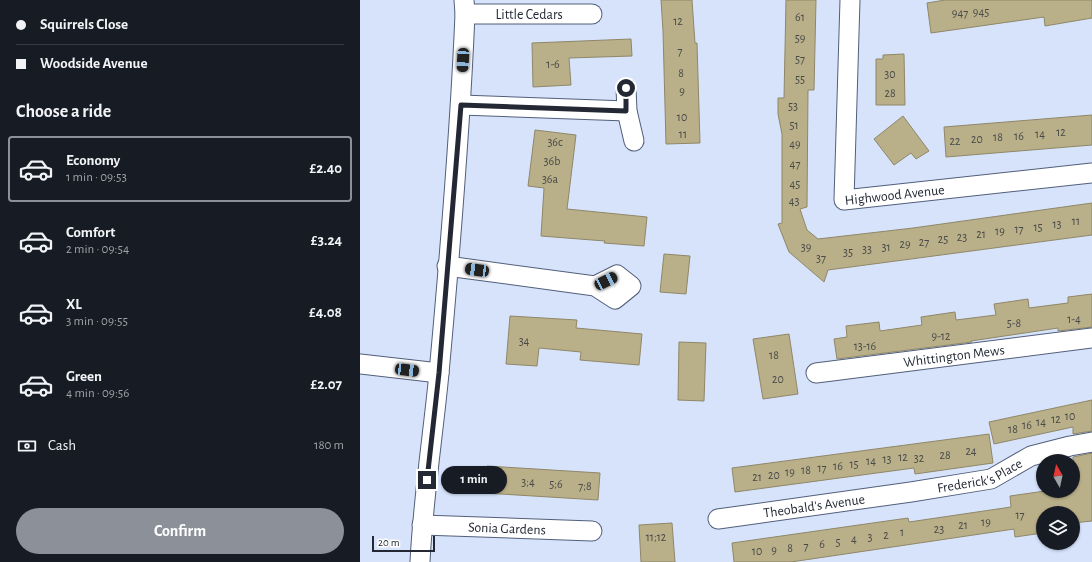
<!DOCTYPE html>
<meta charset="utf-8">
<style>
:root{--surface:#171b24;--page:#242831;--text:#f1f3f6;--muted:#9ea1a6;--line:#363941;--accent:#8c9099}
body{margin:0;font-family:"Alegreya Sans",sans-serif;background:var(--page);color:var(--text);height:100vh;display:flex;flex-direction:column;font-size:15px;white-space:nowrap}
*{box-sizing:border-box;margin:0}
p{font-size:13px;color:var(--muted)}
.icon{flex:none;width:22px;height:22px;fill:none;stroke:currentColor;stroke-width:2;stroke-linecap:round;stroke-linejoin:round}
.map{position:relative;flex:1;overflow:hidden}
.details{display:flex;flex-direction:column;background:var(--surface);width:360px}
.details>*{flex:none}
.top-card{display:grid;align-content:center;height:88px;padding:0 16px;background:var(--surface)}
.needle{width:26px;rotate:351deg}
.buttons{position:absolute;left:676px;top:454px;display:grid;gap:8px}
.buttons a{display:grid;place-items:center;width:44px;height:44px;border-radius:50%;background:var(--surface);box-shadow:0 1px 3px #0004;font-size:20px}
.scale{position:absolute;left:12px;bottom:10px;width:63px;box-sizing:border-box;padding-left:4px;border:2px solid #232834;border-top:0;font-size:11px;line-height:14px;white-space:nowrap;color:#232834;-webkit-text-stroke:3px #fff;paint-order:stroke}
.end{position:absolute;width:18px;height:18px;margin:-9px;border:5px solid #232834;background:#fff;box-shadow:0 0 0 2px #fff}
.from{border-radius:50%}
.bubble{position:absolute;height:28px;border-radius:14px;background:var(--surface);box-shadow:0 1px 3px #0004;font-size:13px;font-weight:600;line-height:28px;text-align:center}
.car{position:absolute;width:12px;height:24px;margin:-12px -6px;border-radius:5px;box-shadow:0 0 3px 1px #0007;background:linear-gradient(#222 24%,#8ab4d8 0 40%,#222 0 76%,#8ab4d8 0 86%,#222 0)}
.top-card b{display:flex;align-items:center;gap:14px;height:38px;font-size:15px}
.top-card b+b{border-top:1px solid var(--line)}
.top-card i{width:10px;height:10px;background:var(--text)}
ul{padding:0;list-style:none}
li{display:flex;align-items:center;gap:12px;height:66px;margin:0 8px 6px;padding:0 8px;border:2px solid transparent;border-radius:4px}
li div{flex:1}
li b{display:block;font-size:15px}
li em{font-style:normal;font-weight:600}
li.selected{border-color:var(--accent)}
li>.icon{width:36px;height:36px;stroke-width:1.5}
h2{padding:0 16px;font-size:18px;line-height:48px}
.pay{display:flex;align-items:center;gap:10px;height:44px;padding:0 16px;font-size:15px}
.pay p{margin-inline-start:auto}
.cta{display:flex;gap:8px;margin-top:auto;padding:8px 16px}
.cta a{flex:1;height:46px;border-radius:24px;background:var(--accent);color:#fff;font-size:16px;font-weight:600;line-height:46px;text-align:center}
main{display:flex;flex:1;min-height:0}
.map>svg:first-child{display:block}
</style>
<main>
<section class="details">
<div class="top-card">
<b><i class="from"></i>Squirrels Close</b>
<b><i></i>Woodside Avenue</b>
</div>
<h2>Choose a ride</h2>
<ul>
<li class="selected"><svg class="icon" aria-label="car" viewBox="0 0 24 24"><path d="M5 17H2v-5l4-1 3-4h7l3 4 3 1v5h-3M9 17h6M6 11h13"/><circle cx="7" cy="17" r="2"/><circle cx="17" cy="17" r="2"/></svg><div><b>Economy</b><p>1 min · 09:53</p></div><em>£2.40</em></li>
<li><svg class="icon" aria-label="car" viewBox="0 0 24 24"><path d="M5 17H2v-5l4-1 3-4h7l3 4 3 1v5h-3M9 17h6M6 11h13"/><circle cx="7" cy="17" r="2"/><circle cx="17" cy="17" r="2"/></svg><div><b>Comfort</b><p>2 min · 09:54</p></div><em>£3.24</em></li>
<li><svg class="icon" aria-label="car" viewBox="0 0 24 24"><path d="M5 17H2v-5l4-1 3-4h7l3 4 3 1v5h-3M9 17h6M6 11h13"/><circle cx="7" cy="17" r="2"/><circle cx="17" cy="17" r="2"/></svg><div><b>XL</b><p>3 min · 09:55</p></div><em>£4.08</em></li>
<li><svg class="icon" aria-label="car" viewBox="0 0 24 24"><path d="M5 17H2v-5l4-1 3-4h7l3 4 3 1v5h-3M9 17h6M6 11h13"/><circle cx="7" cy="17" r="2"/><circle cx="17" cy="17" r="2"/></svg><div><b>Green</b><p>4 min · 09:56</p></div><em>£2.07</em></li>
</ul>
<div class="pay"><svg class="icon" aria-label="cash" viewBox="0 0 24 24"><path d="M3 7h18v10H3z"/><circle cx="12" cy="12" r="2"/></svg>Cash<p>180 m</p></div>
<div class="cta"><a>Confirm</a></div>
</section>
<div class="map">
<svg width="732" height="562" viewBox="0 0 732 562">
<rect width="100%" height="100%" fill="#d6e3fb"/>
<g fill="#b9af89" stroke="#8f8768">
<polygon points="301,0 332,0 335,43 337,43 340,143 306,144 303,31"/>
<polygon points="426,0 456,0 454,90 448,90 447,207 440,209 447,230 458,239 553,228 732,203 732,235 468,270 464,282 429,252 418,224 422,223 422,134 418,114 418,98 424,98"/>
<polygon points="585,0 732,0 732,18 685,26 684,17 571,33 567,3"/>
<polygon points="271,39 272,56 209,58 211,85 173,87 172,43"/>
<polygon points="544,54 545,105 516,105 516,59 523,59 523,55"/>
<polygon points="732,115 732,145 586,157 584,127"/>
<polygon points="543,116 569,151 556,159 551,153 534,165 514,139"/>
<polygon points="175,130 216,135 207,209 287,217 284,246 244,243 245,241 181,236 184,188 168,186"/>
<polygon points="304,254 330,256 326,294 300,292"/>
<polygon points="732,294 732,327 698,331 698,328 611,341 612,342 477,359 474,339 487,337 486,326 519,322 520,331 562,325 561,317 595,312 596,320 636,315 634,304 668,299 669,308 708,303 708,297"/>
<polygon points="150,316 217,320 216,328 282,334 279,365 220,360 221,352 179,348 177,366 146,364"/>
<polygon points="429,334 438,394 403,399 393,339"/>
<polygon points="319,342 346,343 344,401 318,400"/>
<polygon points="732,400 732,431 713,434 713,427 634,444 629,422"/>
<polygon points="629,434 633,463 555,474 554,468 375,492 372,468"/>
<polygon points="732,453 732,521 713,523 713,513 683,513 683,533 655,537 654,529 431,562 374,562 372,543 548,518 549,522 651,507 650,496 685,491 713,491 713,457"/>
<polygon points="127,466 240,473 238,500 124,493"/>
<polygon points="312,523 315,562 281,562 279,525"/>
</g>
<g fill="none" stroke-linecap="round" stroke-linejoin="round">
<defs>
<g id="minor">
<path id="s1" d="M490,0L484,200L732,173"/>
<path id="s2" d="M105,14H232"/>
<polyline points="266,88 267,111 274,141"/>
<polyline points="101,105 267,111"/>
<polyline points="87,266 235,286 257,275 271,286 255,299 235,286"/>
<polyline points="0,364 79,373"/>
<path id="s3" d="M456,373L732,338"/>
<path id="s4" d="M358,519L551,492L631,479L671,456L710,446L732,442"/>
<path id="s5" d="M62,525L232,531"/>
<path d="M60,562C63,499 73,436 79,373C90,253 100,134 105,14L104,0"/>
</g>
</defs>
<use href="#minor" stroke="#525f7a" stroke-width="21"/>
<use href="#minor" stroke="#fff" stroke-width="19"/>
</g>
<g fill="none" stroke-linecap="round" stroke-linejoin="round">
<polyline stroke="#232834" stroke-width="5" points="67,480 79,373 101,105 266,111 266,88"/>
</g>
<g text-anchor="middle" stroke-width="4" stroke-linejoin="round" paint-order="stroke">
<g font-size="12" fill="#484a49">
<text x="621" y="16">945</text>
<text x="600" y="17">947</text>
<text x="440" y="21">61</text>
<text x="318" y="25">12</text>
<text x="440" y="42">59</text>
<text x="320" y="55">7</text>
<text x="440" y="63">57</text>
<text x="193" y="68">1-6</text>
<text x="321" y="77">8</text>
<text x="530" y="78">30</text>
<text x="440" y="83">55</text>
<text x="322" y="95">9</text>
<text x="530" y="97">28</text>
<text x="433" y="110">53</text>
<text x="322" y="121">10</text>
<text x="434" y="129">51</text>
<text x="701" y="136">12</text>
<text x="323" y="138">11</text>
<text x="680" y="138">14</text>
<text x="659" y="140">16</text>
<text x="638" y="141">18</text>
<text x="617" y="143">20</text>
<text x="595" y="145">22</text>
<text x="195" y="146">36c</text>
<text x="435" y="148">49</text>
<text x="192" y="165">36b</text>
<text x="435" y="168">47</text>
<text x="190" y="183">36a</text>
<text x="435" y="188">45</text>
<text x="434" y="205">43</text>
<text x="716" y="225">11</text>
<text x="697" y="228">13</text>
<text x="678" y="231">15</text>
<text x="659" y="233">17</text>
<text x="640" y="235">19</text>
<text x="621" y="238">21</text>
<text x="602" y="241">23</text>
<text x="583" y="243">25</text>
<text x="564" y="246">27</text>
<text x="545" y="248">29</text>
<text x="446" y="251">39</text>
<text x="526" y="251">31</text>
<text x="507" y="253">33</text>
<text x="488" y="256">35</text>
<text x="461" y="262">37</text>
<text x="714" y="323">1-4</text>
<text x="654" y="327">5-8</text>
<text x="581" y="340">9-12</text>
<text x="164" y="345">34</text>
<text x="505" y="350">13-16</text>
<text x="414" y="359">18</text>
<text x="418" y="383">20</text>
<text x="710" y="420">10</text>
<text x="696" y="423">12</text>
<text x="681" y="426">14</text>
<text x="667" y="429">16</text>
<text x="653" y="433">18</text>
<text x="611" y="455">24</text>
<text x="585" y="459">28</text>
<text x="543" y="461">12</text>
<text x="559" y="462">32</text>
<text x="527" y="463">13</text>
<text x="511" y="465">14</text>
<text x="494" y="468">15</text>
<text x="478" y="470">16</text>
<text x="462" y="472">17</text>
<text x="446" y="474">18</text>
<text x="430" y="476">19</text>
<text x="414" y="479">20</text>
<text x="397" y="481">21</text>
<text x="168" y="486">3;4</text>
<text x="196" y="488">5;6</text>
<text x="225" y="490">7;8</text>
<text x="660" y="519">17</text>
<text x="626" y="526">19</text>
<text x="603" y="529">21</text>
<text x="579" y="533">23</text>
<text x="542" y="536">1</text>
<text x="526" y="539">2</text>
<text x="296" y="541">11;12</text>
<text x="510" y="541">3</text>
<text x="494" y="543">4</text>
<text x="478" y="546">5</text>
<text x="462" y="548">6</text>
<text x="446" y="550">7</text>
<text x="430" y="552">8</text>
<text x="414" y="554">9</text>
<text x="397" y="555">10</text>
</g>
<g font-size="14" fill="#232834" stroke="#fff">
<text dy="5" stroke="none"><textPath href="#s2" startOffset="64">Little Cedars</textPath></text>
<text dy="5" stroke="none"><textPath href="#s1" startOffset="251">Highwood Avenue</textPath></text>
<text dy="5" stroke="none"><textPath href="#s3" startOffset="139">Whittington Mews</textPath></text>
<text dy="5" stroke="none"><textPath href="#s4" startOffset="266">Frederick's Place</textPath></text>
<text dy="5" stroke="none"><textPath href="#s4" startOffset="97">Theobald's Avenue</textPath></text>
<text dy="5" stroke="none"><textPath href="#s5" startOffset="85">Sonia Gardens</textPath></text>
</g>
</g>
</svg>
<div class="buttons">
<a><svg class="needle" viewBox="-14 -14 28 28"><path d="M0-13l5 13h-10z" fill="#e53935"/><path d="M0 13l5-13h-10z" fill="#9ea1a6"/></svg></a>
<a><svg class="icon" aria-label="layers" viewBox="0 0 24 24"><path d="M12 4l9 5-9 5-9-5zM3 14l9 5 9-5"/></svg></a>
</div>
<div class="scale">20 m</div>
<i class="end from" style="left:266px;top:88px"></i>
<i class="end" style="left:67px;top:480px"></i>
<div class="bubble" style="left:81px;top:466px;width:66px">1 min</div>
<i class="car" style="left:103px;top:60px;rotate:183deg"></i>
<i class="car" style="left:117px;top:270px;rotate:278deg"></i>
<i class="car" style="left:246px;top:281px;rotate:63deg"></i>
<i class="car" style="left:47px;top:370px;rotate:97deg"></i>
</div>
</main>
